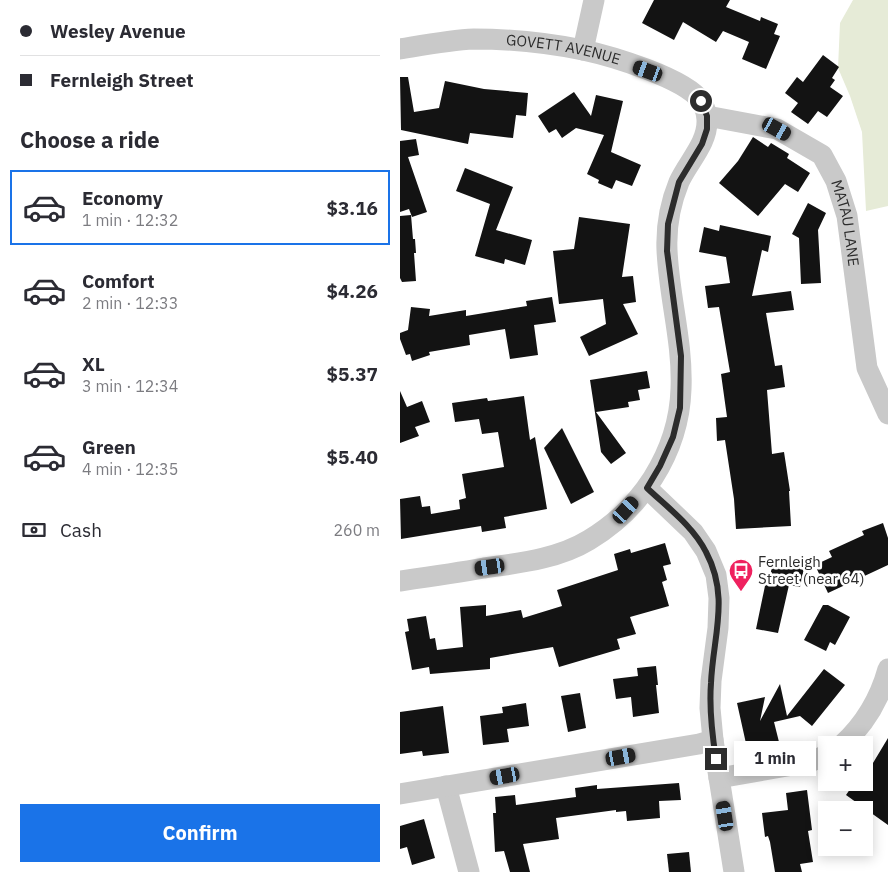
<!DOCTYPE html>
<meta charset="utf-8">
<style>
:root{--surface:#fff;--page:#f7f7f7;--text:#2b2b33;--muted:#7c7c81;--line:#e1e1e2;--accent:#1a73e8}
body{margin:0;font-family:"IBM Plex Sans",sans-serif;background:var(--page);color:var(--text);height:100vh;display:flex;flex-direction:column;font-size:19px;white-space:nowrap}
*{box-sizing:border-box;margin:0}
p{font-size:16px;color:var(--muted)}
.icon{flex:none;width:28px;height:28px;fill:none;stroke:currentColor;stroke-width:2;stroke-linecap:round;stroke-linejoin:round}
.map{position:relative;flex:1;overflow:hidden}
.drawer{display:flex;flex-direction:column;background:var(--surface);width:400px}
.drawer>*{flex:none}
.guide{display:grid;align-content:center;height:110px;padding:0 20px;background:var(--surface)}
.controls{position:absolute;left:418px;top:736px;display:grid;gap:10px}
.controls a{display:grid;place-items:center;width:55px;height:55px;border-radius:0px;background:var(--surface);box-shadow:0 2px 12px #0003;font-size:25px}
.end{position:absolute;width:22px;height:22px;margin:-11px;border:6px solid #2c2c2c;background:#fff;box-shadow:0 0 0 2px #fff}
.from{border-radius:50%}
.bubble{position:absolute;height:35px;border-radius:0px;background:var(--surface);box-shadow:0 2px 12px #0003;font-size:16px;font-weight:700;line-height:35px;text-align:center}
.car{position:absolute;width:15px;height:30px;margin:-15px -8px;border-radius:6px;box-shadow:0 0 4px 1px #0007;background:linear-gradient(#222 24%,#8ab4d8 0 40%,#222 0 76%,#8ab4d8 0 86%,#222 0)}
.guide b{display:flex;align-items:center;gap:18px;height:48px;font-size:19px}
.guide b+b{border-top:1px solid var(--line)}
.guide i{width:12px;height:12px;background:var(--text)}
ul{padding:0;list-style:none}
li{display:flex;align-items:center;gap:15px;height:75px;margin:0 10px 8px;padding:0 10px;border:2px solid transparent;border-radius:0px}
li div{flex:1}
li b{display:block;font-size:19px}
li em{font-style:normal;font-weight:700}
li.selected{border-color:var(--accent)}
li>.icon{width:45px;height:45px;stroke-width:1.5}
h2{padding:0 20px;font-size:22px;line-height:60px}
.pay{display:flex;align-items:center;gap:12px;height:55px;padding:0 20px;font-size:19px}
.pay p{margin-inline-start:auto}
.button{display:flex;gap:10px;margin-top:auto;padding:10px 20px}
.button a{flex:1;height:58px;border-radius:0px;background:var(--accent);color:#fff;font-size:20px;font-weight:700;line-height:58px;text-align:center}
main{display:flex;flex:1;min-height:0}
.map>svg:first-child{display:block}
</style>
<main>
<section class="drawer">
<div class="guide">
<b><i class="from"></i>Wesley Avenue</b>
<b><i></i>Fernleigh Street</b>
</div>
<h2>Choose a ride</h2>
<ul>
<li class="selected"><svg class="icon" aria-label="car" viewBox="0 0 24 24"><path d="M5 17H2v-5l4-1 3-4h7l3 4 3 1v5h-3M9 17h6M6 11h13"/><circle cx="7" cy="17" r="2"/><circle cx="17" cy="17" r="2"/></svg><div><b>Economy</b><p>1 min · 12:32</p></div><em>$3.16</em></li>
<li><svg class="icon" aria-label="car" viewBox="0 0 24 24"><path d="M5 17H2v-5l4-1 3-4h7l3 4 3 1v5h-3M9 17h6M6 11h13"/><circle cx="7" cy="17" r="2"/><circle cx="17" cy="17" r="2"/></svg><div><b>Comfort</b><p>2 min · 12:33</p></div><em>$4.26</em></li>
<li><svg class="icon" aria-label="car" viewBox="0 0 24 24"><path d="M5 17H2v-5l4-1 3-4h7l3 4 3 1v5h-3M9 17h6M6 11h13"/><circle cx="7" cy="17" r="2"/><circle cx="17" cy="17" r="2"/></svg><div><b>XL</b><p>3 min · 12:34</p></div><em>$5.37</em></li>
<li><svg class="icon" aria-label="car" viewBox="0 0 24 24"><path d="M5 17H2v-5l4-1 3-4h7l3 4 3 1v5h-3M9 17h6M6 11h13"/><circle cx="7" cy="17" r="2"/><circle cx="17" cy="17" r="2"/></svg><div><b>Green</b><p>4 min · 12:35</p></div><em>$5.40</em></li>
</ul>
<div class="pay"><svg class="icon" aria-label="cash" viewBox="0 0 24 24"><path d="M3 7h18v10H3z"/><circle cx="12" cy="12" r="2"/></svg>Cash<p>260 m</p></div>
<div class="button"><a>Confirm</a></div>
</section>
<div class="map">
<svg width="488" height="872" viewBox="0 0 488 872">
<rect width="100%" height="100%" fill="#fff"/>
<polygon fill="#e6ebd7" points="453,0 488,0 488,206 466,211 462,132 450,96 438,68 440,23"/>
<g fill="#131313">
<polygon points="254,0 330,0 326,7 360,21 361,17 378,24 374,34 380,36 366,69 342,59 349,42 323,31 316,42 283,22 274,40 242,23"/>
<polygon points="423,55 439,67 432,78 435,80 430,87 443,96 427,117 418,111 408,124 391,112 398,103 385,93 397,77 403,82"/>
<polygon points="0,77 8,77 14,112 39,108 45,81 84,89 128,93 126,116 116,115 113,138 70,133 68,144 1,130"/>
<polygon points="174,92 191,116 196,95 223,101 211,152 241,165 232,186 216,180 212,189 198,183 199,180 187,174 204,135 176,128 162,138 156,129 149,133 138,116"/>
<polygon points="353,137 368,147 371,143 389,154 387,158 410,173 398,192 385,184 358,216 319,183 338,161"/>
<polygon points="16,139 19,155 8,157 27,212 12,217 9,209 0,212 0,141"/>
<polygon points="65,168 113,187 96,230 132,240 125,265 105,259 104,264 75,256 90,204 56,191"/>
<polygon points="408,203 426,213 418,230 421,283 401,284 399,238 392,234"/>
<polygon points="11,215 13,239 15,239 16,253 14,253 16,281 2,282 0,278 0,216"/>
<polygon points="179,217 230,224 222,277 233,276 236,302 223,304 238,334 189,356 180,337 206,324 203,299 159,304 153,251 174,249"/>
<polygon points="320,225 371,236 368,252 362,250 352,296 391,291 394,310 366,313 375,366 382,365 385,387 367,390 372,454 384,452 390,491 389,491 391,526 336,529 334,499 325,440 317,441 316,418 327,417 321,374 330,372 319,307 308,308 305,286 330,283 326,257 299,252 304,227 319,231"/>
<polygon points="152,297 156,322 134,325 138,355 110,359 105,329 69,335 70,345 29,352 30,355 12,361 10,354 6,355 0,339 0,333 8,330 11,307 30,309 29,316 66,310 66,316 127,306 126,301"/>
<polygon points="247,371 250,388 238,390 240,400 228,402 229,407 196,412 226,453 211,464 201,452 190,380"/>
<polygon points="0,391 7,407 22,401 30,422 15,427 19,436 0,443"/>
<polygon points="124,396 130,440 135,437 147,509 104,517 106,528 82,532 81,526 1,539 0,499 20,496 22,507 30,506 31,514 60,509 59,500 66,498 62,474 104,467 98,432 82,434 79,419 55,422 52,403 87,398 88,401"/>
<polygon points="162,428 194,492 171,504 144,448"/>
<polygon points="483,523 488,538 488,565 428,593 415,565 432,557 429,551 464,535 462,531"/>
<polygon points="265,543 271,564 263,566 267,580 262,582 269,606 230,617 236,634 217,639 220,649 159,667 153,647 90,658 90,669 30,674 29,667 12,670 5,632 9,631 7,619 26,616 30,639 35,638 37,650 63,647 60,607 86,605 86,616 121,610 123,618 162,606 157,590 218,570 214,554 230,549 231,553"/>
<polygon points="373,561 404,568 400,587 389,585 378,633 356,629 366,581 369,582"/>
<polygon points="423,605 428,605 450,617 435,645 430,642 426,651 404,640"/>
<polygon points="256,666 258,685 256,685 259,713 233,717 231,697 216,699 213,679 238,676 237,668"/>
<polygon points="424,669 445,685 412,726 400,716 374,722 380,746 366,750 365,744 347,748 337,703 365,697 360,721 380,684 387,716"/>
<polygon points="180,693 186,728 168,732 161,696"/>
<polygon points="126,703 129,726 107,729 109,742 83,745 80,716 103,713 102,707"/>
<polygon points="43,706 49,753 23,756 22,751 0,754 0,712"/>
<polygon points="488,738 488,825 446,795 455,782 464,782 464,778"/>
<polygon points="279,783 281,800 259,801 260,818 227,821 226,811 216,812 216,810 156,818 159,839 123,844 130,872 110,872 104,851 95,852 93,813 96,813 95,797 115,795 116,805 176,797 175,788 197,785 197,789"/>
<polygon points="407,790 412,830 408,831 413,862 400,864 402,872 375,872 370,842 368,836 365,837 362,813 388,810 386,793"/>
<polygon points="24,819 35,858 12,865 7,847 0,849 0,826"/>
<polygon points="289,852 291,872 269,872 267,854"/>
</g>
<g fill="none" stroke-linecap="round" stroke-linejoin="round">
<g stroke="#c9c9c9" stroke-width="21">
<path id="s1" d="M0,49C24,45 50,40 74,39C110,39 148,43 183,50C211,56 285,78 301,101C304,106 307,114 307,120C308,143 288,162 279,182C270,204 266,227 267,250C269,297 283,342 281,389C280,421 270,451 253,478C237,503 214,525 189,540C158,559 119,563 84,568C56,573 28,577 0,581"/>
<polyline points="183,50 194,0"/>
<path id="s2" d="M307,116L377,129L422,155L436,181L447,216L467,368L488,414"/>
<polyline points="247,488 293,532 306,551 316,575 319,598 318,628 311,681 310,708 313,740 334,872"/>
<path d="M442,745C464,725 480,698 488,669"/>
<polyline points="319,778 410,762 426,755"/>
<polyline points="46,786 69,872"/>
<polyline points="0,794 299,744 313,740"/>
</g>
</g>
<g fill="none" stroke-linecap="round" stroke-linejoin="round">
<path stroke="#2c2c2c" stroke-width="6" d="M301,101L307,116V129L302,144L279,182L268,224L267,251L281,356L280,408L273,437L260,466L247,488C267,507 293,526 306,552C330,597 313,636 311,683C309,709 312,734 316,759"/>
</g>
<defs>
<symbol id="bus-pin" viewBox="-11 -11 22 30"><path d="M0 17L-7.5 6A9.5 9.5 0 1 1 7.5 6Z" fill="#ef215f" stroke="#fff"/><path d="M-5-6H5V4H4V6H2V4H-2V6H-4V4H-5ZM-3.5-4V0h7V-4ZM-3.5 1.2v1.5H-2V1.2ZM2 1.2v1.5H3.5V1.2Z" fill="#fff"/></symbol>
</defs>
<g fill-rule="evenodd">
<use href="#bus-pin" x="327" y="557" width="28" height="38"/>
</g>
<g text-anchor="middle" stroke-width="5" stroke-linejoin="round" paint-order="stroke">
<g font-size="15" fill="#2c2c2c" stroke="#fff">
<text dy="5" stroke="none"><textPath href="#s1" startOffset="165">GOVETT AVENUE</textPath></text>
<text dy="5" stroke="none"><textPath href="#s2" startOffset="196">MATAU LANE</textPath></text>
</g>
<g font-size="15" fill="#2c2c2c" stroke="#fff" text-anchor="start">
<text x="358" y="567">Fernleigh<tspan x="358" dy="17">Street (near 64)</tspan></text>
</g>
</g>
</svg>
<div class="controls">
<a>+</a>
<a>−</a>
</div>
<i class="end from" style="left:301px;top:101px"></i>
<i class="end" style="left:316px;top:759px"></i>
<div class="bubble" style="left:334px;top:741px;width:82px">1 min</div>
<i class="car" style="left:248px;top:71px;rotate:290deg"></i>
<i class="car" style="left:377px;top:129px;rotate:119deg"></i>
<i class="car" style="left:226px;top:510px;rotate:42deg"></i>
<i class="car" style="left:90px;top:567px;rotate:262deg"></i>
<i class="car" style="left:221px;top:757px;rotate:80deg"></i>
<i class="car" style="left:105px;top:776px;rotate:260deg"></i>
<i class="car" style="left:325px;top:816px;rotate:351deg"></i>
</div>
</main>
